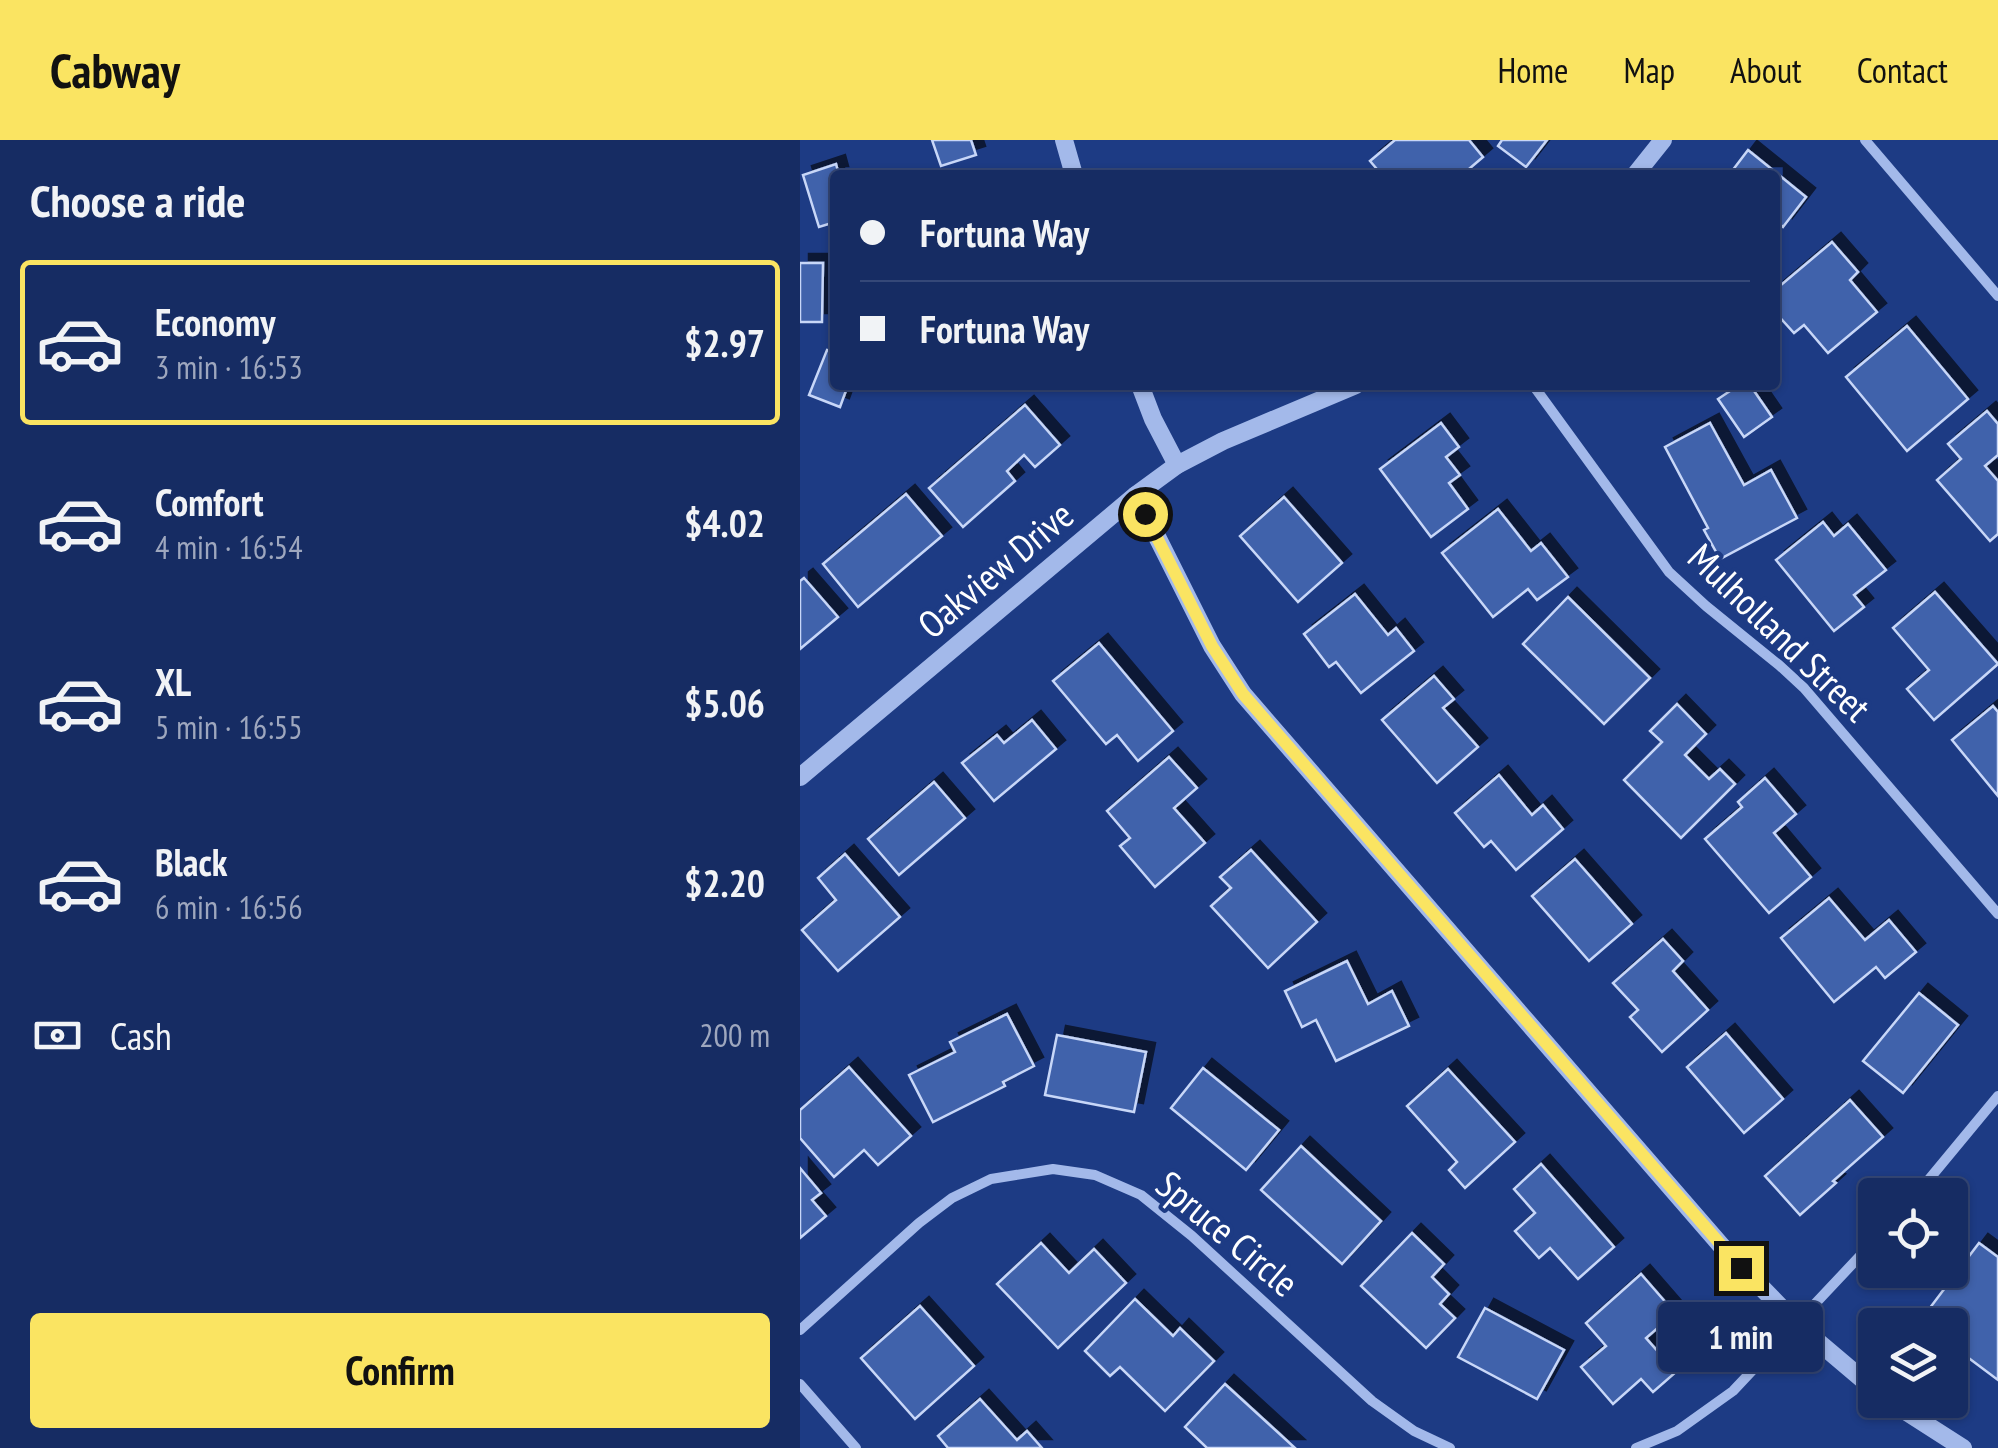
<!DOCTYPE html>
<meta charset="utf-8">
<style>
:root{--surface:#162c63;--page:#1f3469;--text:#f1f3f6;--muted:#9ea7be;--line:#354878;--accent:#fae462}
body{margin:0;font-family:"PT Sans Narrow",sans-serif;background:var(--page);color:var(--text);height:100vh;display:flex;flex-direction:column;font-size:38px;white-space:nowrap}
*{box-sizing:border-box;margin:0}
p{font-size:32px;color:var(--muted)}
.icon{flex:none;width:55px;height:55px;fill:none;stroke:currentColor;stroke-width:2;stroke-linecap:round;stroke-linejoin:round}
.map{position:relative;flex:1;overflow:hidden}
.sheet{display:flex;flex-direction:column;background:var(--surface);width:800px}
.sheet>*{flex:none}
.top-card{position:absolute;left:30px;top:30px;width:950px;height:220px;border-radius:10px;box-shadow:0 2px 8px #0004,0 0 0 2px var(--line);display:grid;align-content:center;height:220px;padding:0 30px;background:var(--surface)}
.fabs{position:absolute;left:1058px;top:1038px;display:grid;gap:20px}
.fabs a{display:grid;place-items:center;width:110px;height:110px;border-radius:10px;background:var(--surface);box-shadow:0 2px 8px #0004,0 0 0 2px var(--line);font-size:50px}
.end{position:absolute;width:45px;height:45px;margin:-22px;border:12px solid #fae462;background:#111;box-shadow:0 0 0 5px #111}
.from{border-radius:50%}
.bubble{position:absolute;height:70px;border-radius:10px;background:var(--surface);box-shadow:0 2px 8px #0004,0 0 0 2px var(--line);font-size:32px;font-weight:700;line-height:70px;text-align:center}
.top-card b{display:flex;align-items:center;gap:35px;height:95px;font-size:38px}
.top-card b+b{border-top:2px solid var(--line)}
.top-card i{width:25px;height:25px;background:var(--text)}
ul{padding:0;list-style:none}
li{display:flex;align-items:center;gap:30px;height:165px;margin:0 20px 15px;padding:0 10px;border:5px solid transparent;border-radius:10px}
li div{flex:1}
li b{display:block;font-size:38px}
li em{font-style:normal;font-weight:700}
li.selected{border-color:var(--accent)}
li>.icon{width:90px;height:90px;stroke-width:1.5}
h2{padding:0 30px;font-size:45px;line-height:120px}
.pay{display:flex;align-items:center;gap:25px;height:110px;padding:0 30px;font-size:38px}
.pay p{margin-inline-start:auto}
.primary-button{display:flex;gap:20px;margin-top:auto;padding:20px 30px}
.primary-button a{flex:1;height:115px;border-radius:10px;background:var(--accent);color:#111;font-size:40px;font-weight:700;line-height:115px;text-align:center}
header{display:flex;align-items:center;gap:60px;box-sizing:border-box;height:140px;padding:0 50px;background:var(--accent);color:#111}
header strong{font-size:48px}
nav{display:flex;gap:55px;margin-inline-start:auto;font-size:35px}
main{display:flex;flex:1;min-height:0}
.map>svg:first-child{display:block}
</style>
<header>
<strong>Cabway</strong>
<nav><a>Home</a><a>Map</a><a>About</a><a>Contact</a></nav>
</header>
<main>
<section class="sheet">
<h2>Choose a ride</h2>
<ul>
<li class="selected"><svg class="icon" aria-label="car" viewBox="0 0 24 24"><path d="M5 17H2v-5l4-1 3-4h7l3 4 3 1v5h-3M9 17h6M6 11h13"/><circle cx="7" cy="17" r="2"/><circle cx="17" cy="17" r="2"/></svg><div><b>Economy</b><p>3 min · 16:53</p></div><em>$2.97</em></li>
<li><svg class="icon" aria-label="car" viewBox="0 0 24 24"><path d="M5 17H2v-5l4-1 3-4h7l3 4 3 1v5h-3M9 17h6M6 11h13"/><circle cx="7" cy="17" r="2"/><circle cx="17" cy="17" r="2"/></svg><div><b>Comfort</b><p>4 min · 16:54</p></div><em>$4.02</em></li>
<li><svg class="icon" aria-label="car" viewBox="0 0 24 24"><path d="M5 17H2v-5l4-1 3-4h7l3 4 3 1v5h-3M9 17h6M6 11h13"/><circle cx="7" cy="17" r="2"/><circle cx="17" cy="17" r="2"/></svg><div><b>XL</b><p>5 min · 16:55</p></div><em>$5.06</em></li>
<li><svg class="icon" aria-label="car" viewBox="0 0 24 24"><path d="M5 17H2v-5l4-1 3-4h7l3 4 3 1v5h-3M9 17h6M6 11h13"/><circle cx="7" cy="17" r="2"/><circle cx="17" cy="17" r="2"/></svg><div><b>Black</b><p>6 min · 16:56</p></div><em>$2.20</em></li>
</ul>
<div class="pay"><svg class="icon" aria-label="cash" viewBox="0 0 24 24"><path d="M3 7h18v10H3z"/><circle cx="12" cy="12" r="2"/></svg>Cash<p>200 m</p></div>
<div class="primary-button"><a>Confirm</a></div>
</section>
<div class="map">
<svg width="1198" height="1308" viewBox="0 0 1198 1308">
<defs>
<filter id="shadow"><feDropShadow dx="9" dy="-9" stdDeviation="0" flood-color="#0009"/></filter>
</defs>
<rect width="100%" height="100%" fill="#1d3b84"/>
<g fill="#4162ab" stroke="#c8d7f8" stroke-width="2.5" filter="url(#shadow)">
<polygon points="132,0 171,0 176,15 141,26"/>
<polygon points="595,0 669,0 683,17 662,35 582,35 570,21"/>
<polygon points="702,0 747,0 726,27 698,6"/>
<polygon points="948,10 1006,57 983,87 975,80 975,35 929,35"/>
<polygon points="36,24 39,35 35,35 35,82 19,87 3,35"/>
<polygon points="1032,102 1058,132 1050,140 1077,172 1028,213 1004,185 994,193 975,172 975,150"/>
<polygon points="0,123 23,123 22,182 0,182"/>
<polygon points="1107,186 1168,259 1107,311 1046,237"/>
<polygon points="27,210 35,213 35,245 48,245 40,267 9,255"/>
<polygon points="939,245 950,245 972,277 944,297 918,259"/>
<polygon points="225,265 260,305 235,327 224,315 207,331 215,341 163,387 129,348"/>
<polygon points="1187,271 1198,284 1198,315 1185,326 1198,341 1198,394 1190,401 1137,340 1161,319 1148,304"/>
<polygon points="641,283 659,307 646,317 660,335 649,343 668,369 631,397 580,329"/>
<polygon points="910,283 944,345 971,330 997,378 920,419 904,390 908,388 865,307"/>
<polygon points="106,354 142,396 58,467 23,424"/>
<polygon points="484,357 542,423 498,462 440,396"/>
<polygon points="698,369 731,411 741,403 768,437 737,460 728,449 693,477 642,413"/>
<polygon points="1023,382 1034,396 1048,384 1086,430 1054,455 1064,467 1034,491 976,420"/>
<polygon points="4,438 38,477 0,509 0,441"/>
<polygon points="1135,452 1198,524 1134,580 1107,549 1129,530 1093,488"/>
<polygon points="555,454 588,495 596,488 614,511 561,553 536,522 529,527 504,494"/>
<polygon points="768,457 850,538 804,584 723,504"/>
<polygon points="299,503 373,591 338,621 317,595 306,604 253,541"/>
<polygon points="634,536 654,559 643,568 678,607 637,643 582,580"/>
<polygon points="877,564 906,594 885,615 909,639 920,629 935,644 881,698 824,640 862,602 850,591"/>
<polygon points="1193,566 1198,572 1198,656 1152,600"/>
<polygon points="232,580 256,609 194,661 162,623 197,595 204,603"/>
<polygon points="369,617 397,648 374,668 405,703 355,747 320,706 330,698 307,671"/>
<polygon points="699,635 732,675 743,665 763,689 716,730 691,701 684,707 655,673"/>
<polygon points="965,638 996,674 974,693 1011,737 969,773 905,699 942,667 938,662"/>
<polygon points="134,642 165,678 99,735 68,699"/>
<polygon points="451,710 517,782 468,828 411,766 431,748 420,737"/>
<polygon points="45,714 100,777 38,831 2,790 36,760 18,738"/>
<polygon points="775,719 832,784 789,821 732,756"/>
<polygon points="1029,758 1065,800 1089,780 1116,812 1085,838 1076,827 1034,862 981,798"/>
<polygon points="863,799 883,821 873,831 908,870 862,912 830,877 838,870 813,843"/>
<polygon points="547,821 568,864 592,851 609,886 536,921 516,880 502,887 485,851"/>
<polygon points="1119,853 1158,885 1103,953 1063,921"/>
<polygon points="207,874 234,926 203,942 205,946 133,982 109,935 155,912 150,902"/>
<polygon points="926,893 983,959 944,993 887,927"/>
<polygon points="257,895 346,912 334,972 245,955"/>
<polygon points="49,927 111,996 78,1025 64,1010 34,1037 0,998 0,970"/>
<polygon points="403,928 479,990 446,1030 371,968"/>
<polygon points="648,929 715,1002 665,1048 649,1030 657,1022 607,966"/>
<polygon points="1050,960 1083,997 1033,1041 1036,1043 1000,1075 965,1036"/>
<polygon points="501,1006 581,1081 542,1124 461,1050"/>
<polygon points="741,1024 814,1107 778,1139 750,1108 739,1118 715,1091 735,1073 714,1049"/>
<polygon points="0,1028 21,1053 12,1060 26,1076 0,1098"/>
<polygon points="612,1093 644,1124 632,1137 649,1154 640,1164 655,1178 626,1208 561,1146"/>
<polygon points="241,1103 269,1133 294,1109 326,1143 258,1208 197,1144"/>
<polygon points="1179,1103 1198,1117 1198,1240 1150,1204 1150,1185 1125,1185 1120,1181"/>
<polygon points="841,1134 875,1173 846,1198 876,1232 853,1252 841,1239 813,1264 781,1227 806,1206 786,1183"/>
<polygon points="335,1159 373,1196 380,1188 414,1221 365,1271 320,1227 310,1236 285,1211"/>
<polygon points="120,1166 174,1226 115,1279 61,1218"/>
<polygon points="685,1168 764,1210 737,1259 658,1217"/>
<polygon points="425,1244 495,1308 407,1308 385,1287"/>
<polygon points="180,1259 217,1300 227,1291 242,1308 148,1308 138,1296"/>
</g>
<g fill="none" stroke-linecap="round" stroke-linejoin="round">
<g stroke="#a3b9ea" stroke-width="10">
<polyline points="1065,0 1198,156"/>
<polyline points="733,245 869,432 906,466 979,525 1004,548 1198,774"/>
<polyline points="1116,1055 1198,956"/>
<polyline points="0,1190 119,1083 152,1058 191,1039 253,1029 295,1035 341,1055 392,1096 572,1261 614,1291 650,1308"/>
<polyline points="0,1244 56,1308"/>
<polyline points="836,1308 877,1291 933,1251 1075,1100"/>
</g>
<g stroke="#a3b9ea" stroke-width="18">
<polyline points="264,0 274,35"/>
<polyline points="835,35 863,0"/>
<polyline points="340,245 353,279 377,325"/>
<polyline points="336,355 412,506 443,554 925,1110 997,1184 1075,1250"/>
<polyline points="0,637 336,355 377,325 423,301 556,245"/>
<polyline points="1088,1260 1163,1308"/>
</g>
</g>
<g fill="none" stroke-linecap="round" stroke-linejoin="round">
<polyline stroke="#fae462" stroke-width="12" points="345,374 412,506 443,554 941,1128"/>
</g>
<g text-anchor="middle" stroke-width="8" stroke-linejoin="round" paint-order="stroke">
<g font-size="38" fill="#fff" stroke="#1d3b84">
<text transform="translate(196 430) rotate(-40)" y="13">Oakview Drive</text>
<text transform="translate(979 493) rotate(44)" y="13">Mulholland Street</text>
<text transform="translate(427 1094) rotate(40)" y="13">Spruce Circle</text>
</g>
</g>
</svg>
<div class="fabs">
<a><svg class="icon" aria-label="locate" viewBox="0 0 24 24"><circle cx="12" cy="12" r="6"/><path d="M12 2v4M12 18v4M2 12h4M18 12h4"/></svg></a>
<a><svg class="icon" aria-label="layers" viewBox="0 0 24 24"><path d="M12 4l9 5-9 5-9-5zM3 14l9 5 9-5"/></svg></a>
</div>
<i class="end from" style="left:345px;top:374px"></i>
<i class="end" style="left:941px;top:1128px"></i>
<div class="bubble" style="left:858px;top:1162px;width:165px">1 min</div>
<div class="top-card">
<b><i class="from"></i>Fortuna Way</b>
<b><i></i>Fortuna Way</b>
</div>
</div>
</main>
